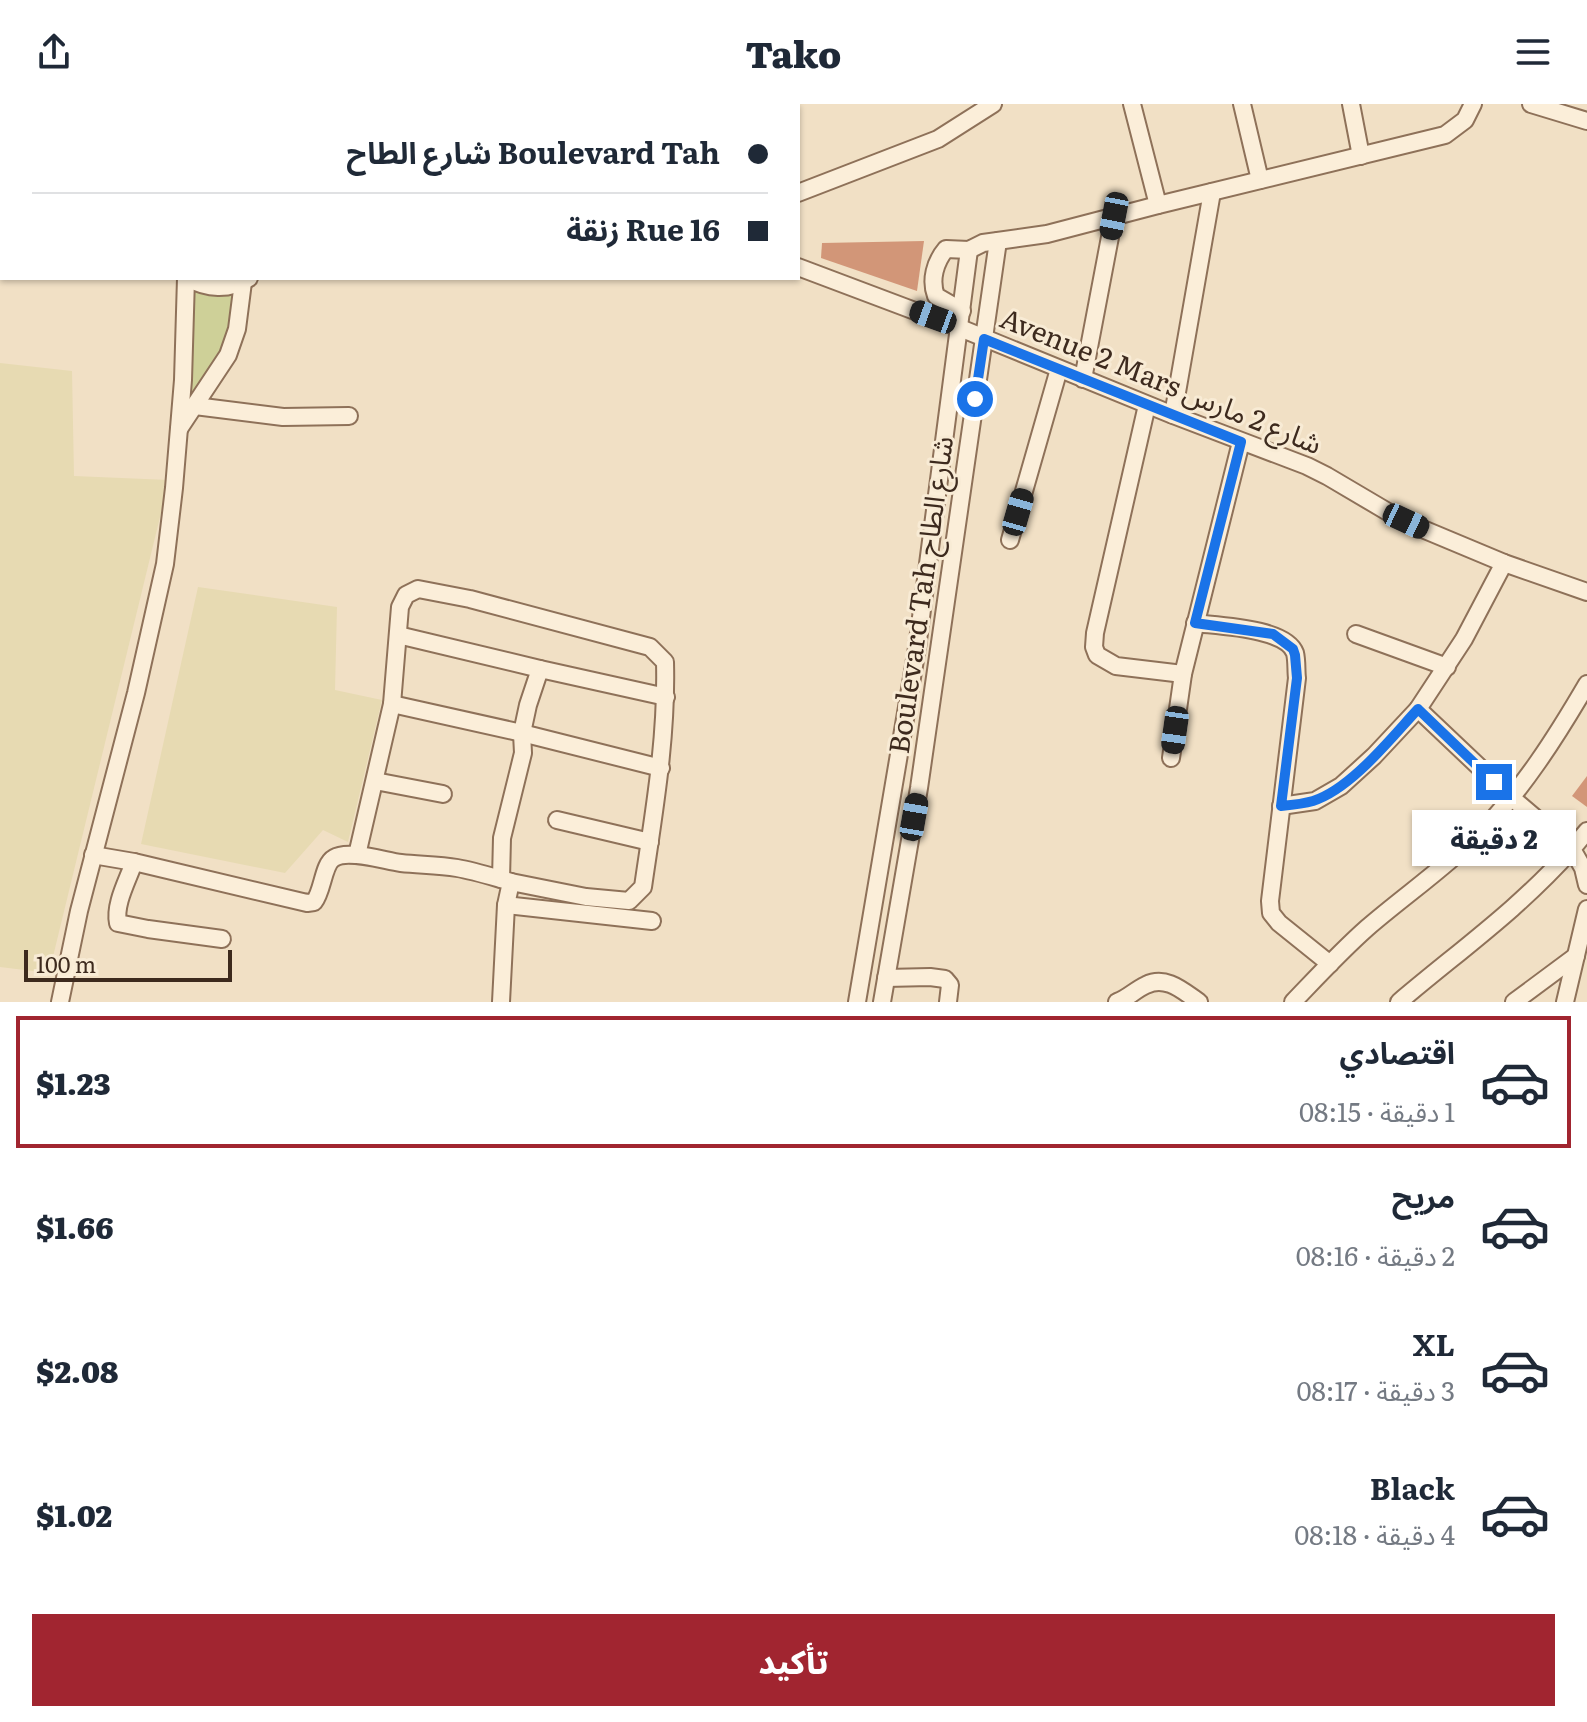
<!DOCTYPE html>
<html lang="ar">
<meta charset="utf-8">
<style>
:root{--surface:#fff;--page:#f2f2f3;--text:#1f2937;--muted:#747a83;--line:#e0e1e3;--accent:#a12530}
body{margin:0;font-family:Literata,"Noto Sans Arabic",serif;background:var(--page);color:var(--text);direction:rtl;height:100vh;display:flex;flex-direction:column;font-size:30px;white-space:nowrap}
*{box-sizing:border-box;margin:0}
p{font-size:26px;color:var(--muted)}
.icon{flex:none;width:44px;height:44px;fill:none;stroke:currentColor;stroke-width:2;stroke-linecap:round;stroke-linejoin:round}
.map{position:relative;height:898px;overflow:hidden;direction:ltr}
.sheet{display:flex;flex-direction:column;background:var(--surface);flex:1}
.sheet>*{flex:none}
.guide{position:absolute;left:0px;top:0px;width:800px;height:176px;box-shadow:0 2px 6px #0004;direction:rtl;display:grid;align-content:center;height:176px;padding:0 32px;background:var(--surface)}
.scale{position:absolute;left:24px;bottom:20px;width:208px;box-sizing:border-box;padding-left:8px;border:4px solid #3d2a1e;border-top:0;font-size:22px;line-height:28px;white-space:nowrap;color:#3d2a1e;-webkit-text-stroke:6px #f8ebd5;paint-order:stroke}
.end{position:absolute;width:36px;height:36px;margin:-18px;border:10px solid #1a73e8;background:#fff;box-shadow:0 0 0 4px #fff}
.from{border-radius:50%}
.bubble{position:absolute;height:56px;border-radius:0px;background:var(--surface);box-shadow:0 2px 6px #0004;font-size:26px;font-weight:800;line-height:56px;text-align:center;direction:rtl}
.car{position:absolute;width:24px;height:48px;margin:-24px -12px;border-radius:10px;box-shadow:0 0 6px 2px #0007;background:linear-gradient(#222 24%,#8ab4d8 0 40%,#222 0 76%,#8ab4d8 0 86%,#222 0)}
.guide b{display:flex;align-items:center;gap:28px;height:76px;font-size:30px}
.guide b+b{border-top:2px solid var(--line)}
.guide i{width:20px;height:20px;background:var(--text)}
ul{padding:14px 0 0;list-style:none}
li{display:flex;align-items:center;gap:24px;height:132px;margin:0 16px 12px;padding:0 16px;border:4px solid transparent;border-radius:0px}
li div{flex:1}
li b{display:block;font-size:30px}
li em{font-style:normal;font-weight:800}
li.selected{border-color:var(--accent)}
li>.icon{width:72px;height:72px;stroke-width:1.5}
.cta{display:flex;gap:16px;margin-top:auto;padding:16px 32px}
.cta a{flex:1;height:92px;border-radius:0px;background:var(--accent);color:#fff;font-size:32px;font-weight:800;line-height:92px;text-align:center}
header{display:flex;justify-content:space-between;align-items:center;height:104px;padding:0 32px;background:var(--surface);font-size:36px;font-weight:800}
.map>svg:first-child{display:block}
</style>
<header><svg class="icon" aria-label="menu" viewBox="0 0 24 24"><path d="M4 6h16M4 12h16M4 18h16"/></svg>Tako<svg class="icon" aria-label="share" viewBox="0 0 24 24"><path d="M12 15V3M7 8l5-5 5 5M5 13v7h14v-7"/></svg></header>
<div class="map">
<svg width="1587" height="898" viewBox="0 0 1587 898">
<rect width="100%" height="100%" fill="#f1e0c5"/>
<g fill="#e7dab2">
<polygon points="0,0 175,0 175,2 2,2 2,98 0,98"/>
<polygon points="0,259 72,267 74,372 169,376 49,869 0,863"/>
<polygon points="198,483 337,503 335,586 382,596 348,738 323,726 285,769 141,740"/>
</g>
<polygon fill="#ced098" points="189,180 238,185 237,208 222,248 183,313"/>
<g fill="#d29678">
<polygon points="924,137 917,187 821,154 822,139"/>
<polygon points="1587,672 1587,703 1572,692"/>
</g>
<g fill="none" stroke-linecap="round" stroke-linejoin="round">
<defs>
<g id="minor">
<polyline points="1132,0 1158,101"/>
<polyline points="1242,0 1260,76"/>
<polyline points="1351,0 1361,52"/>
<polyline points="1531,0 1587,17"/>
<polyline points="201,2 201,0"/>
<polyline points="255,2 255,0"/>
<polyline points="798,89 938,35 993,0"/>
<polyline points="0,109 2,109"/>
<polyline points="798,163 960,224 1173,311 1307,362 1327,372 1388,408 1425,426 1504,459 1587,488"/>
<path d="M187,174C207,185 229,187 249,174"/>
<path d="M962,207L936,192C930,176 935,158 946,145L969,146L983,139L1047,130L1158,101L1445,31L1465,16L1473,0"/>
<polyline points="1083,275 1114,112"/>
<polyline points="1147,301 1095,529 1094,543 1097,551 1116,562 1183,570"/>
<polyline points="195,302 283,313 349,312"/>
<polyline points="1173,311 1212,88"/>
<polyline points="179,325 228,251 237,225 243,178"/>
<polyline points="1010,436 1059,265"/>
<path d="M1195,519C1219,522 1286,524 1295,549C1297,557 1296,567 1297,574L1270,797L1271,809L1279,819L1330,860"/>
<polyline points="1356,530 1447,563"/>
<polyline points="398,531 540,565"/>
<polyline points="392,600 522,629 661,664"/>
<polyline points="1171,654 1183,570 1241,338"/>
<polyline points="375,677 443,690"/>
<polyline points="1281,702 1315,697 1341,682 1374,652 1418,605 1464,535 1504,459"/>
<polyline points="557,716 650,738"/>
<polyline points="1587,727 1572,745 1583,764 1587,781"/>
<path d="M93,751L134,758L307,799L314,798C323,787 323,760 334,754C348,745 385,757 401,759C420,761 439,761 457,764C475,767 493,773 511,778L506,801L501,898"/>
<path d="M357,751L392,600L400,503L406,491L418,485L470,495L650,543L665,558C667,635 654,707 643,783L629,797L586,793L511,778"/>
<path d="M134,758C128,776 114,800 118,819L148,825L222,835"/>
<polyline points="501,775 502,734 523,649 522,629 528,601 540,565 666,593"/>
<polyline points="506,801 652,817"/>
<polyline points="886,874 930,873 945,875 950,881 948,898"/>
<polyline points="60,898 79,807 136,589 165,460 174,384 183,276 186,174"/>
<polyline points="857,898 917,544 969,146"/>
<polyline points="882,898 919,684 998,137"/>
<path d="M1117,898C1128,894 1135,886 1146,881C1166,871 1183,887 1199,898"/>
<path d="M1293,898C1317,873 1341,847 1367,824C1404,792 1445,764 1480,729C1523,685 1556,633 1587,580"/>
<path d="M1399,898C1459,847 1519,805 1572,745L1512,694L1418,605"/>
<polyline points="1514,898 1576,852"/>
<polyline points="1565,898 1587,805"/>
</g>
</defs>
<use href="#minor" stroke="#8e7159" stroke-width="20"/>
<use href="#minor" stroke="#fbeed9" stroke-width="16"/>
</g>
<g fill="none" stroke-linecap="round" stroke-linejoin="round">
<path stroke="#1a73e8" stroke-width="10" d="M975,295L984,235L1241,338L1195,519L1273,530L1293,545L1295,551L1297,574L1281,702C1292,701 1303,700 1313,697C1351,685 1391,634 1418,605L1494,678"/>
</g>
<g text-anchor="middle" stroke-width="6" stroke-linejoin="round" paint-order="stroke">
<g font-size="28" fill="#3d2a1e" stroke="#f8ebd5">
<text transform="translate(1161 277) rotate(22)" y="10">Avenue 2 Mars شارع 2 مارس</text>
<text transform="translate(921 491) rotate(-82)" y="10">Boulevard Tah شارع الطاح</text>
</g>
</g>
</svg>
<div class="scale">100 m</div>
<i class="end from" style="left:975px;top:295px"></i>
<i class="end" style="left:1494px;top:678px"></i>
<div class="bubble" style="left:1412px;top:706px;width:164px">2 دقيقة</div>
<i class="car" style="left:1114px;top:112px;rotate:191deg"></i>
<i class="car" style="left:933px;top:213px;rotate:290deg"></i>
<i class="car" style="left:1018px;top:408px;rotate:16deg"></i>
<i class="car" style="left:1406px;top:417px;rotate:115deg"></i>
<i class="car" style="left:1175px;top:626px;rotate:188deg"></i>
<i class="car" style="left:914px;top:713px;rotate:10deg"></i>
<div class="guide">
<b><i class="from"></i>Boulevard Tah شارع الطاح</b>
<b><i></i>Rue 16 زنقة</b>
</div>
</div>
<section class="sheet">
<ul>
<li class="selected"><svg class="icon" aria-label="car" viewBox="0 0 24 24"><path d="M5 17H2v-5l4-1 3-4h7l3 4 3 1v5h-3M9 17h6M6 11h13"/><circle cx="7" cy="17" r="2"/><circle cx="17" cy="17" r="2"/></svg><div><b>اقتصادي</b><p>1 دقيقة · 08:15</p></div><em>$1.23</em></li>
<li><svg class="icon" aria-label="car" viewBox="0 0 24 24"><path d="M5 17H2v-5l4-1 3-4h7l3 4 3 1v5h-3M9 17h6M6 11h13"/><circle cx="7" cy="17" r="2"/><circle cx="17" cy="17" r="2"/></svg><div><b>مريح</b><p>2 دقيقة · 08:16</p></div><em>$1.66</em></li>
<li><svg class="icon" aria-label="car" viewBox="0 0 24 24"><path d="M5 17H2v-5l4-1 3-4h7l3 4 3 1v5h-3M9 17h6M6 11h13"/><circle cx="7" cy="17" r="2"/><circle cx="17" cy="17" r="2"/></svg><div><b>XL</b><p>3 دقيقة · 08:17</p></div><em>$2.08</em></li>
<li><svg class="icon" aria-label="car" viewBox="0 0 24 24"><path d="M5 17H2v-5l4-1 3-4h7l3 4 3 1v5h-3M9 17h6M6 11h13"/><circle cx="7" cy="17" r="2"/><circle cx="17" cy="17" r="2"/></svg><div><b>Black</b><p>4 دقيقة · 08:18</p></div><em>$1.02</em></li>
</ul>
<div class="cta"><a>تأكيد</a></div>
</section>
